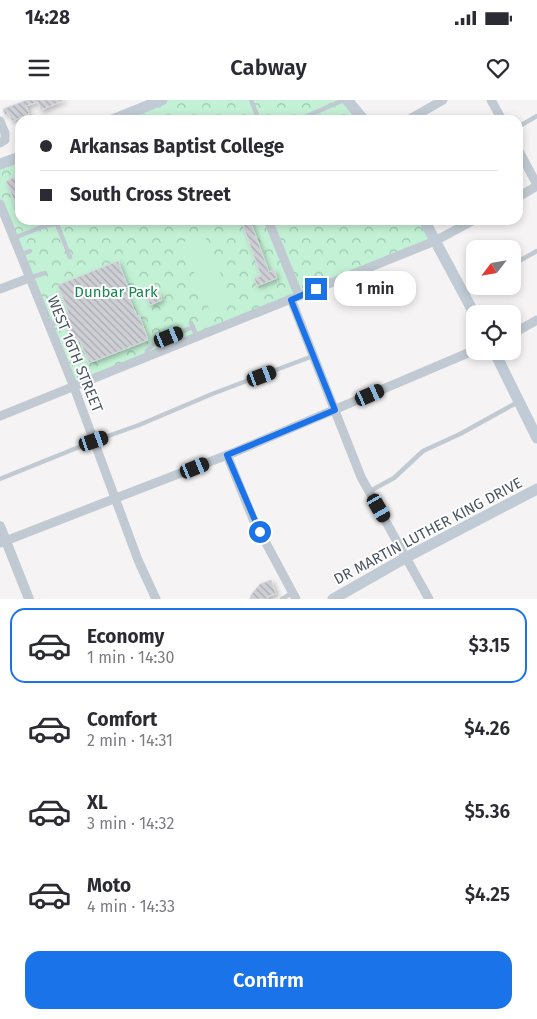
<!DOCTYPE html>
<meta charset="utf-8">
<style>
:root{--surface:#fff;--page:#f7f7f7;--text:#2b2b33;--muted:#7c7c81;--line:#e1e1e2;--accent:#1a73e8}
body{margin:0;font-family:"Fira Sans",sans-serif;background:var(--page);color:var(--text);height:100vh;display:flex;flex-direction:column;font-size:19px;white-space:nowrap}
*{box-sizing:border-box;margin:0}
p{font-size:16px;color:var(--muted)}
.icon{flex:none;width:28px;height:28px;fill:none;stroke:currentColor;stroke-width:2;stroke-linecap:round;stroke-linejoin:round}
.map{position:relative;height:499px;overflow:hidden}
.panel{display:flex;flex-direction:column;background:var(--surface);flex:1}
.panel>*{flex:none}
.guide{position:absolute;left:15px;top:15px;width:508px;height:110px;border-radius:15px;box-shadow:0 2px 8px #0003;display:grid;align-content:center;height:110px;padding:0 25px;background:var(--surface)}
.needle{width:32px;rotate:239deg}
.tools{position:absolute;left:466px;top:140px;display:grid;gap:10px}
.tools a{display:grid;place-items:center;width:55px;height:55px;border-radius:10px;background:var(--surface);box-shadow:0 2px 8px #0003;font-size:25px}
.end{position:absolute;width:22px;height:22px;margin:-11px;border:6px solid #1a73e8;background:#fff;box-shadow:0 0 0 2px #fff}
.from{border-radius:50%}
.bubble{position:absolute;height:35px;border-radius:15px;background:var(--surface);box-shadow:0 2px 8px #0003;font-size:16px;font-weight:600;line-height:35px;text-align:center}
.car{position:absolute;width:15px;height:30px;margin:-15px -8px;border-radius:6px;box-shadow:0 0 4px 1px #0007;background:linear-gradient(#222 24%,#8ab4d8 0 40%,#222 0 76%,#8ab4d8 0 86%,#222 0)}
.guide b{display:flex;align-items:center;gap:18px;height:48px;font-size:19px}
.guide b+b{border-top:1px solid var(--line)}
.guide i{width:12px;height:12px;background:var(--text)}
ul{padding:9px 0 0;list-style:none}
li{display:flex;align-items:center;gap:15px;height:75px;margin:0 10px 8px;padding:0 15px;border:2px solid transparent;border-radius:15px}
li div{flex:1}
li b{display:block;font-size:19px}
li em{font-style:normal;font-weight:600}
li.active{border-color:var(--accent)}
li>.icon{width:45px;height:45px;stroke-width:1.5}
.button{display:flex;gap:10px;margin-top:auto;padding:10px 25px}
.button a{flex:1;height:58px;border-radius:15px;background:var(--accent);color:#fff;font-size:20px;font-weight:600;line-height:58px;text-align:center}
.status{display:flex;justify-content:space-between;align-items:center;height:35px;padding:0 25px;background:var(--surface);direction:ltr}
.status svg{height:14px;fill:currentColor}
header{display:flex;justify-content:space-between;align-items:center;height:65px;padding:0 25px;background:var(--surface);font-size:22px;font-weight:600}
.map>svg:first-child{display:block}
</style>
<div class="status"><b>14:28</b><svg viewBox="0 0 49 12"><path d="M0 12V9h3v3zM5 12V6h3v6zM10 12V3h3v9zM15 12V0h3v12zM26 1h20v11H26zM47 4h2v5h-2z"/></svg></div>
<header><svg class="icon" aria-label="menu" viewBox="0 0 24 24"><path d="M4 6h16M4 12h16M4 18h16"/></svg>Cabway<svg class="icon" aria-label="heart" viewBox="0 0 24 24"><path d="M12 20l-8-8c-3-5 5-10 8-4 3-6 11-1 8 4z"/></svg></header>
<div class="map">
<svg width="537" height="499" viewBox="0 0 537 499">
<defs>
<pattern id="park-crowns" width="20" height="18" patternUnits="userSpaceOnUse" patternTransform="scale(1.25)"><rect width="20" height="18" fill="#c3f1d5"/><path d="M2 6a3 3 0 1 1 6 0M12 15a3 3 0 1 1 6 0" fill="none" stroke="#a0c6b0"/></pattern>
<pattern id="building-back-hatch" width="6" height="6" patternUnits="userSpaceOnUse" patternTransform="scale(1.25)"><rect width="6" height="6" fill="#cdcfd5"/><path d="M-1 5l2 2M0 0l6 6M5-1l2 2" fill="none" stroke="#a8abb0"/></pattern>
<filter id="shadow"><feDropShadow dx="2.5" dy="2.5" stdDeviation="2.5" flood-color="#0004"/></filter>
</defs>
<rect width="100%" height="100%" fill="#f5f3f3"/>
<g fill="url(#park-crowns)">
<polygon points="161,0 346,0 363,20 111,20"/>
<polygon points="20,56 20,120 424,120 435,141 74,287 0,104 0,64"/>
</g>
<polygon fill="#c3f1d5" points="204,134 232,202 210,211 182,143"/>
<g fill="url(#building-back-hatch)" stroke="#d7d9de" filter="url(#shadow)">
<polygon points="27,0 65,0 41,10 38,2 26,6 29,14 12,21 8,13 5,15 3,9"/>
<polygon points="20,75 20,115 6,81"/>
<polygon points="241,120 250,120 269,172 274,170 277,178 257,186 254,178 261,176"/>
<polygon points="118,161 128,187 125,188 137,216 139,215 148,240 89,263 80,241 75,243 63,214 68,212 58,185"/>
<polygon points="159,192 162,200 150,205 147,197"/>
<polygon points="271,480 276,494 269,496 267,499 250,499 251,495 260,484"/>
</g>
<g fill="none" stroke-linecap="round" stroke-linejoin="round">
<g stroke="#c1cad2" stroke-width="4.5">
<polyline points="251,0 259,20"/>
<polyline points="298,20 344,0"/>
<polyline points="518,27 537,16"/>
<polyline points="57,124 70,157"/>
<polyline points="14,138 47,125 57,124 67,120"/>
<polyline points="20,155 30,151"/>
<polyline points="512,165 537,151"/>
<polyline points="29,178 45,173"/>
<polyline points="464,192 475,186"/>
<polyline points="191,223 197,237"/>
<polyline points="50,227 57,221 58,217"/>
<polyline points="146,256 147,251 153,244 193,227"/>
<polyline points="0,379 94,341 139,325 212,294 313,256"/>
<polyline points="370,391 394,378 423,351 460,334 518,302"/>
<polyline points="282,499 292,493"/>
</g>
<g stroke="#c1cad2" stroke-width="9">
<polyline points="491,0 502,20"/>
<polyline points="408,20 443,0"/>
<polyline points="0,21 5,33 5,40 0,43"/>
<polyline points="518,49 537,85"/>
<polyline points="518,97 537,86"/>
<polyline points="0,104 74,287 138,460 156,499"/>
<polyline points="268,120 299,196"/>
<polyline points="0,189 29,178"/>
<polyline points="291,199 361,377 429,499"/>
<polyline points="512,234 537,220"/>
<polyline points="0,316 435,141 474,120"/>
<polyline points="227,355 253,419 296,499"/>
<polyline points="0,443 235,352 475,250"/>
</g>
<polyline stroke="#c1cad2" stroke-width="10" points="0,426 29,499"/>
<g stroke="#c1cbd6" stroke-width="11">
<polyline points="347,0 364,20"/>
<polyline points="112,20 162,0"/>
<polyline points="0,64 20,57"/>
<polyline points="424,120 475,215"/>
<polyline points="494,251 537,338"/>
<polyline points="333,499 407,457 537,389"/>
</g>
</g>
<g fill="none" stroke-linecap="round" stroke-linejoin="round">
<polyline stroke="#1a73e8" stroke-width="6" points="260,432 227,355 335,310 291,200 316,189"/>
</g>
<g text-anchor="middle" stroke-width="4" stroke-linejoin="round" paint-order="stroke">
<g font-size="15" fill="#17864f" stroke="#fff">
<text x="116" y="197">Dunbar Park</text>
</g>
<g font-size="15" fill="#4a5661" stroke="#fff">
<text transform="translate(75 254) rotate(68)" y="5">WEST 16TH STREET</text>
<text transform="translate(428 431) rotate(-28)" y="5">DR MARTIN LUTHER KING DRIVE</text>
</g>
</g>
</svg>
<div class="tools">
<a><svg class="needle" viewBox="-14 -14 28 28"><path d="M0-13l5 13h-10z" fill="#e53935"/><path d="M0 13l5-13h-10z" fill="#7c7c81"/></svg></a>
<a><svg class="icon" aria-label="locate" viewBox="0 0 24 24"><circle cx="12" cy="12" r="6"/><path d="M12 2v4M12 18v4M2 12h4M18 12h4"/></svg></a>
</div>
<i class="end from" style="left:260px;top:432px"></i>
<i class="end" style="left:316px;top:189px"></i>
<div class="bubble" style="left:334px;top:171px;width:82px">1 min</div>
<i class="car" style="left:169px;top:237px;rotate:68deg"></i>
<i class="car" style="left:262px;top:276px;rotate:69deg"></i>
<i class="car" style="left:370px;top:295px;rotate:66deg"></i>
<i class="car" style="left:94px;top:341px;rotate:71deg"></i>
<i class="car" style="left:195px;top:368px;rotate:68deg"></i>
<i class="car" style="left:379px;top:408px;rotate:150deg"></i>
<div class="guide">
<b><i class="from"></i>Arkansas Baptist College</b>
<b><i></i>South Cross Street</b>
</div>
</div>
<section class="panel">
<ul>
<li class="active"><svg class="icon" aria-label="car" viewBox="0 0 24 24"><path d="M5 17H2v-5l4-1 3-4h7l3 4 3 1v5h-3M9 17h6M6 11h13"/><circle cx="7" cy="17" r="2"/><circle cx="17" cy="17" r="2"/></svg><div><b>Economy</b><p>1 min · 14:30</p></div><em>$3.15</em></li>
<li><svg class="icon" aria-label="car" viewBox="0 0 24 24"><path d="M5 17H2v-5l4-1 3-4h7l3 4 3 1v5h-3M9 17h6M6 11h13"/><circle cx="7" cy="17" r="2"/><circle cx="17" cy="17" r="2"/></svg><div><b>Comfort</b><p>2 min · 14:31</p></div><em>$4.26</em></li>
<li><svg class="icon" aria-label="car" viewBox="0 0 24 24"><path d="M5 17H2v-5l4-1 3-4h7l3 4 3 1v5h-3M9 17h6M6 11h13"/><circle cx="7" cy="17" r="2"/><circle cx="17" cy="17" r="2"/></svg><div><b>XL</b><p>3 min · 14:32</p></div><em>$5.36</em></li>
<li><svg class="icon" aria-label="car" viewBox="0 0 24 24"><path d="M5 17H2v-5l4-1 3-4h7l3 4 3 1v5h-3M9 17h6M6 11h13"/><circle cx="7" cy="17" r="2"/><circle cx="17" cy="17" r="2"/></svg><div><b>Moto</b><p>4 min · 14:33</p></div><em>$4.25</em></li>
</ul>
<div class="button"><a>Confirm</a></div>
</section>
